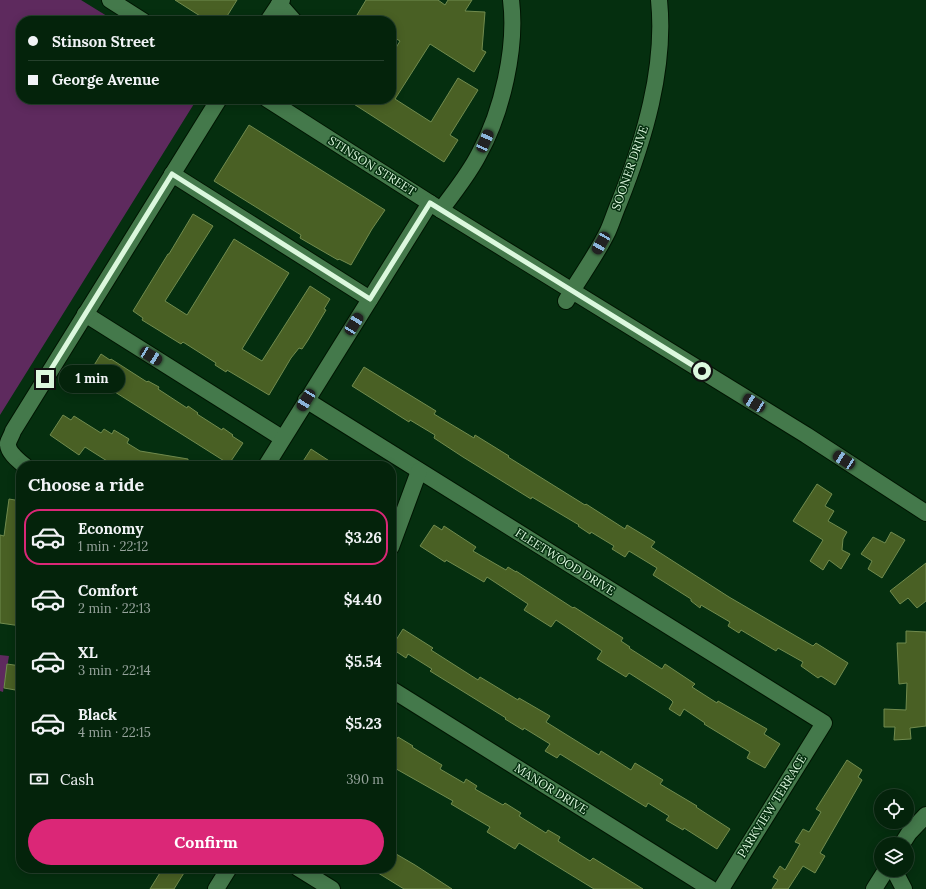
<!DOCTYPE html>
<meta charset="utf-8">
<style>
:root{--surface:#04230b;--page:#122f19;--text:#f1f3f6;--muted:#97a49d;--line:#25402c;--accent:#db2777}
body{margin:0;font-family:Lora,serif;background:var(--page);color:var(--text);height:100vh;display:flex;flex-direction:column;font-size:15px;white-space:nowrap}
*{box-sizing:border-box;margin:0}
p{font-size:13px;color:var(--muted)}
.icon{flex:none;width:22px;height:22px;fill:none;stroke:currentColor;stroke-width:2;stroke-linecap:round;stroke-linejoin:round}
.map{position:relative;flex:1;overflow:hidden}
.sheet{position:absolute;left:16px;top:461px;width:380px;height:412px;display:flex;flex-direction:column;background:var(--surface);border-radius:16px;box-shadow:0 2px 10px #0003,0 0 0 1px var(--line)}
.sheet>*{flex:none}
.hud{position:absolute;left:16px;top:16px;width:380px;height:88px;border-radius:16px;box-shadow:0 2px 10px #0003,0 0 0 1px var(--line);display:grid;align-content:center;height:88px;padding:0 12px;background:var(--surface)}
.controls{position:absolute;left:874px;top:789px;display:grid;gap:8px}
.controls a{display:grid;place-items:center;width:40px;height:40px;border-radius:50%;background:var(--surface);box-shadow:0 2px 10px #0003,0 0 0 1px var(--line);font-size:20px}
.end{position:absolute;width:18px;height:18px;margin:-9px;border:5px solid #dcf8de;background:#111;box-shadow:0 0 0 2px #111}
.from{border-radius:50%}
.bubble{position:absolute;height:28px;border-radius:14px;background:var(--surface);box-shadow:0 2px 10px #0003,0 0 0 1px var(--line);font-size:13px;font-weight:700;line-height:28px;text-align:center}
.car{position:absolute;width:12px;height:24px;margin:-12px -6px;border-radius:5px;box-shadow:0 0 3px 1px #0007;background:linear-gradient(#222 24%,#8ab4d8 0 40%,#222 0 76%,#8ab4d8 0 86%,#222 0)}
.hud b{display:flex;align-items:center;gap:14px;height:38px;font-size:15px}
.hud b+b{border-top:1px solid var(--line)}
.hud i{width:10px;height:10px;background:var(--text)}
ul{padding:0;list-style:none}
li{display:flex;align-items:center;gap:12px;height:56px;margin:0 8px 6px;padding:0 4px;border:2px solid transparent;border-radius:16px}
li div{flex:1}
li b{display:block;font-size:15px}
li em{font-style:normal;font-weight:700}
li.selected{border-color:var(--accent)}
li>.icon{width:36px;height:36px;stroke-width:1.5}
h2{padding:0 12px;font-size:18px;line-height:48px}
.pay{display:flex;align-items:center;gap:10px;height:44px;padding:0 12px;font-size:15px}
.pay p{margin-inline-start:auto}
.cta{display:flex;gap:8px;margin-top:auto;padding:8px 12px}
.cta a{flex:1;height:46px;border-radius:24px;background:var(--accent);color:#fff;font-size:16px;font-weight:700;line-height:46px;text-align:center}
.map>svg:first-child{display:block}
</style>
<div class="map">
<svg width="926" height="889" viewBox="0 0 926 889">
<rect width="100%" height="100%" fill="#052f0f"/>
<g fill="#5e2a5e">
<polygon points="0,0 81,0 115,21 21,21 21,99 197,99 0,415"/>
<polygon points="0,655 9,656 3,692 0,691"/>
</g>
<g fill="#496024" stroke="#718b4e">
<polygon points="175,0 237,0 224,21 208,21"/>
<polygon points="366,0 438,0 445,5 448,0 472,0 465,11 485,12 482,50 486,52 474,72 430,44 395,99 431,122 458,78 478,90 450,135 458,140 444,162 346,99 391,99 391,56 400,41 391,36 391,21 367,21 357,15"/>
<polygon points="249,125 385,210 372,229 351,265 339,259 338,260 300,238 301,235 214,181"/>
<polygon points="193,214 213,226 165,301 187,315 234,239 289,273 242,349 262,361 310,286 330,299 324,309 326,310 308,340 302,349 299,348 291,358 269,395 227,370 226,372 215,365 216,363 183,342 181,344 142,320 143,318 133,311 168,254 169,254"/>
<polygon points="101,354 110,360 111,359 147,382 148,381 159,387 158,389 187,408 188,406 198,413 197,414 222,430 223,428 233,435 232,436 243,443 229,464 88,375"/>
<polygon points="364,367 436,411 434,414 474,438 475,435 509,456 508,457 585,505 586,504 625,529 627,525 655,542 651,547 729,597 813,646 816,643 848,663 835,685 821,676 818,678 801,666 803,662 778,648 776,651 741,630 739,633 728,626 730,622 701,605 700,608 691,601 691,599 653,575 657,568 629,551 625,557 612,549 614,546 591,532 590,534 578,526 579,525 532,497 531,499 463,457 434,438 435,435 410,420 409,422 360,391 352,386"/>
<polygon points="63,415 71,420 74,416 101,433 104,429 112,434 114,430 129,439 127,443 140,451 188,459 188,466 115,466 85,447 79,455 50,435"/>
<polygon points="311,449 337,466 300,466"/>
<polygon points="817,484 832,494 825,506 834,511 828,521 847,532 843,539 842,550 850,554 841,569 829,560 823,570 810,561 823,540 793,521"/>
<polygon points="9,499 21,501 21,626 0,623 0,535 4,536"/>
<polygon points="434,525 442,530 444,526 476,547 473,551 506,570 508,567 516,572 516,571 573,608 574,607 623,638 621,641 630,647 629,648 662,669 665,664 695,684 692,687 717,703 718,701 767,729 764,734 780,744 765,768 747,758 750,752 704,724 705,723 684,709 680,716 669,709 673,702 670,699 629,673 626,677 597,659 602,651 556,620 551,627 524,610 528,604 487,577 484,582 446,560 445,562 420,546"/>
<polygon points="891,532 905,540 882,578 868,569 872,561 861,554 873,537 885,543"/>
<polygon points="926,563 926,601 917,608 908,598 900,604 890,591"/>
<polygon points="403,629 433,648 431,650 478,680 480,677 518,700 519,698 550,716 546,722 599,755 601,751 631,770 635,763 663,780 660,784 697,806 696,807 730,829 717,849 684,828 683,830 666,820 669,816 648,803 646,807 560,754 557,758 545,751 550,744 524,728 523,730 505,719 506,718 430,671 432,669 408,654 406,658 391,648"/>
<polygon points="906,631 926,632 926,726 910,728 911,739 894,740 895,727 884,727 884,709 906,710 907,683 899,684 897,643 906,643"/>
<polygon points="7,664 21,666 21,691 4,688"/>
<polygon points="398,737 413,746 412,747 442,765 440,769 464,783 466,779 477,786 475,789 503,805 505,803 521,813 519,816 546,833 548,830 560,837 558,841 590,861 593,858 643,889 594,889 519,843 515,849 487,832 490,827 451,804 453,801 391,766 391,749"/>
<polygon points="847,760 862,770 858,777 862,780 820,853 825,856 815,873 803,866 788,889 772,889 778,880 773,877 780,866 785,870 800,844 795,842 803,829 809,832 821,812 816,809"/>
<polygon points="391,851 415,865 452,889 404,889 370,868 391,868"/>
<polygon points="163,868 187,868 174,889 150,889"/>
</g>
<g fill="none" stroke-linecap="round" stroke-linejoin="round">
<defs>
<g id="minor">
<polyline points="110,0 143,21"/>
<polyline points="279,4 294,21"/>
<polyline points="268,21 282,0"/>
<polyline points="267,99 441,210 806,435 926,513"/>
<polyline points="172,174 370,299"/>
<path d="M441,210C454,192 469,174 479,154C502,112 517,48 511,0"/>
<path d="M566,301C579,278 596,256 608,231C612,222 615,212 619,203C644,140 666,68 659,0"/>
<polyline points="85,314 282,438"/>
<polyline points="306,400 824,723 721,889"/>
<path d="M25,466C19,461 7,452 8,443C9,439 12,435 13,431L219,99"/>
<polyline points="266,466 430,203"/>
<polyline points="391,547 419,471"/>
<polyline points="391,689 711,889"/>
<polyline points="902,844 909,833 926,815"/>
<polyline points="298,868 332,889"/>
<polyline points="894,870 904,889"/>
<polyline points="216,889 229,868"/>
<polyline points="874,889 886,870"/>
</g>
</defs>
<use href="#minor" stroke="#001502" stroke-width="18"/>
<use href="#minor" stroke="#44794b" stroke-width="16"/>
</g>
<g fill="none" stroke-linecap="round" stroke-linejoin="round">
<polyline stroke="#dcf8de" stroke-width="5" points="45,379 172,174 370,299 430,203 702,371"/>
</g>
<g text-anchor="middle" stroke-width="3" stroke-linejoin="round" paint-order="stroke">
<g font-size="12" fill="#dcf8de" stroke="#052f0f">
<text transform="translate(372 166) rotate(32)" y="4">STINSON STREET</text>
<text transform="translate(630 168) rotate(-71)" y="4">SOONER DRIVE</text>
<text transform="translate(565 562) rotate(32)" y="4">FLEETWOOD DRIVE</text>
<text transform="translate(551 789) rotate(32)" y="4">MANOR DRIVE</text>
<text transform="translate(772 806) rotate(-58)" y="4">PARKVIEW TERRACE</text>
</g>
</g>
</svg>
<div class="controls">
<a><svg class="icon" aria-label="locate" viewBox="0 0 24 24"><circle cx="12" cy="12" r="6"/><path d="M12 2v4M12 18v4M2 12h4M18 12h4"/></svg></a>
<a><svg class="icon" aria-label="layers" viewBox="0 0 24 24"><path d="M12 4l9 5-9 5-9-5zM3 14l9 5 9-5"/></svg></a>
</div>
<i class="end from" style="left:702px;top:371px"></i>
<i class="end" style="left:45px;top:379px"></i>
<div class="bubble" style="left:59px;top:365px;width:66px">1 min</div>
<i class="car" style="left:485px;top:141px;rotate:24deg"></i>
<i class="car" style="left:601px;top:243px;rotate:210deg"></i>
<i class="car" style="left:354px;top:324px;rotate:32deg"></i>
<i class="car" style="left:151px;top:356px;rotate:122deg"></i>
<i class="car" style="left:306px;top:400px;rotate:212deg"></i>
<i class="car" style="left:754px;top:403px;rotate:302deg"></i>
<i class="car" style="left:844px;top:460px;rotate:303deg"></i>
<div class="hud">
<b><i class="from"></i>Stinson Street</b>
<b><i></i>George Avenue</b>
</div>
<section class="sheet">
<h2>Choose a ride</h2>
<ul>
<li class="selected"><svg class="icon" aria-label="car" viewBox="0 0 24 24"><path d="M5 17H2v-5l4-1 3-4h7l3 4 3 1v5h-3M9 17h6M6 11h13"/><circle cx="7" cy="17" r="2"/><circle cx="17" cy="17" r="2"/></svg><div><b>Economy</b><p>1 min · 22:12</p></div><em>$3.26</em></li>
<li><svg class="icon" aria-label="car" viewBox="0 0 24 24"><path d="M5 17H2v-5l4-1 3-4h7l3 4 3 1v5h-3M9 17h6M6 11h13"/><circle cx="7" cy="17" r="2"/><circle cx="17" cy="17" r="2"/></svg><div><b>Comfort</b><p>2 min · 22:13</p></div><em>$4.40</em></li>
<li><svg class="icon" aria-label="car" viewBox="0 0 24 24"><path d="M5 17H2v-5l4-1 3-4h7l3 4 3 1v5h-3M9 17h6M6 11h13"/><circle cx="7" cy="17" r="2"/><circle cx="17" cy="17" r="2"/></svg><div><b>XL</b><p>3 min · 22:14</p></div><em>$5.54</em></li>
<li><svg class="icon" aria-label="car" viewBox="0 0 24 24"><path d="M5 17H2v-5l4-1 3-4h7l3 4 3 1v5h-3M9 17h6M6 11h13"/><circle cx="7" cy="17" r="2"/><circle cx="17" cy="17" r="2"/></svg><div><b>Black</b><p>4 min · 22:15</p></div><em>$5.23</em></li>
</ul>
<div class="pay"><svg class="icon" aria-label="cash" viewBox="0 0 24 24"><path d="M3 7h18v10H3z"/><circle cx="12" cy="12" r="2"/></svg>Cash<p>390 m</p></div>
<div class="cta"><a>Confirm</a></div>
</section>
</div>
